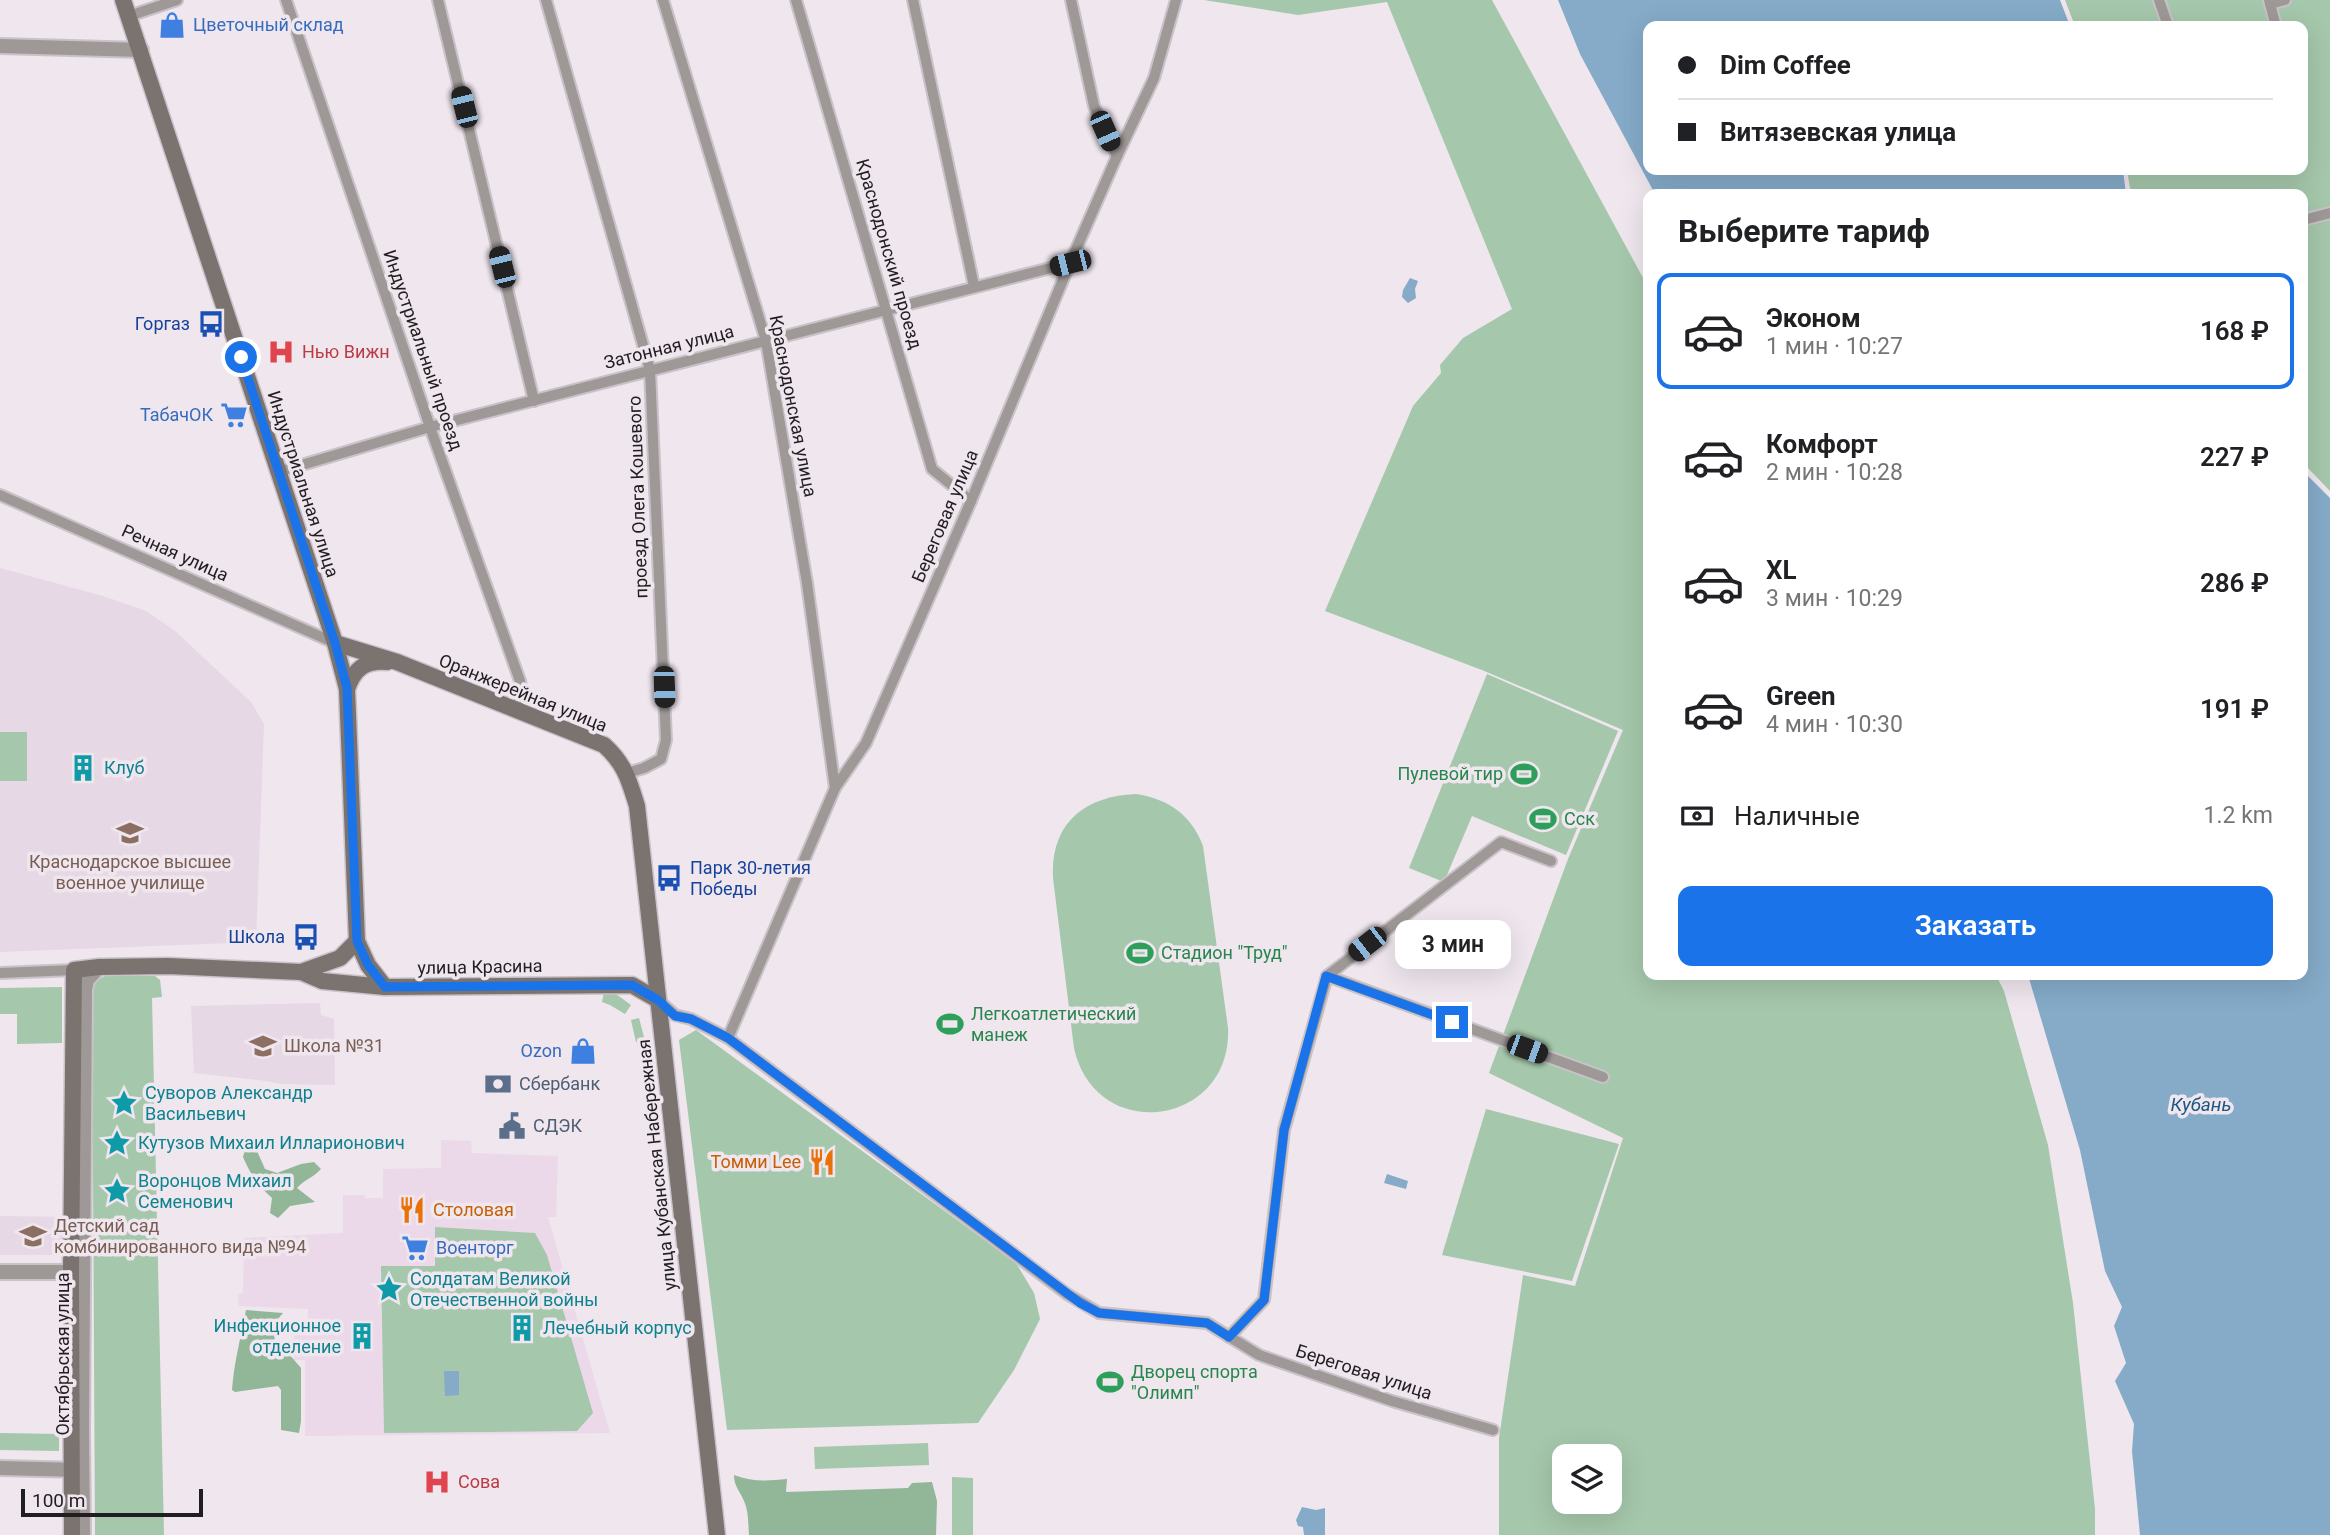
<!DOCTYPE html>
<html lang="ru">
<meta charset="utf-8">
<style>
:root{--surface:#fff;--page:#f2f2f2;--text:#202124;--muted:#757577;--line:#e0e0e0;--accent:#1a73e8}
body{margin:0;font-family:Roboto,sans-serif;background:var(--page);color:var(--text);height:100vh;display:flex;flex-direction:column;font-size:26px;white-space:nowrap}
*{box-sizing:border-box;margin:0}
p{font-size:23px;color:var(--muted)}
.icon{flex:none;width:38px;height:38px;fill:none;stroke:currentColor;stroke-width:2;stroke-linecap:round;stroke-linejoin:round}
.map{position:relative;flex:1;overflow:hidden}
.drawer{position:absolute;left:1643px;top:189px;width:665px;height:791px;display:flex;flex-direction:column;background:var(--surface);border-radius:14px;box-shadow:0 7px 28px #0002}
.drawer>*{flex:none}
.banner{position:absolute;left:1643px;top:21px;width:665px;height:154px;border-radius:14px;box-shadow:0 7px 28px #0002;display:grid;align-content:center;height:154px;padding:0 35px;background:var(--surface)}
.buttons{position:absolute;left:1552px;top:1444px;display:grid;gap:14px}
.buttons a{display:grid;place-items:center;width:70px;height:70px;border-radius:14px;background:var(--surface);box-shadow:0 7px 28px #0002;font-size:35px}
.scale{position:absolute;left:21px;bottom:18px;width:182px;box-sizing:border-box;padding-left:7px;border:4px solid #211e21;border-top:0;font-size:19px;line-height:24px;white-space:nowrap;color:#211e21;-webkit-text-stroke:5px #efe6ee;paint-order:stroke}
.end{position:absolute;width:32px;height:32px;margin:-16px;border:9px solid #1a73e8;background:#fff;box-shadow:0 0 0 4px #fff}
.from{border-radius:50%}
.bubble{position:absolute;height:49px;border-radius:14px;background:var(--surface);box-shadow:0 7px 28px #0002;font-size:23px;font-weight:600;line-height:49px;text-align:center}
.car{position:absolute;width:21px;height:42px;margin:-21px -10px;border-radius:9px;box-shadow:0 0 5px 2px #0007;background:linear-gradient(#222 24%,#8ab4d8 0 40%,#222 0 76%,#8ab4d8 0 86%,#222 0)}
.banner b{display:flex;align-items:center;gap:24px;height:66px;font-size:26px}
.banner b+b{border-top:2px solid var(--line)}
.banner i{width:18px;height:18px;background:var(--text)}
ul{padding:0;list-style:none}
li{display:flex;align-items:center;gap:21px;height:116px;margin:0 14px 10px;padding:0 21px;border:4px solid transparent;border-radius:14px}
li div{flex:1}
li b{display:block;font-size:26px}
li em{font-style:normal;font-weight:600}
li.on{border-color:var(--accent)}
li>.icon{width:63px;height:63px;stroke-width:1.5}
h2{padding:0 35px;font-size:32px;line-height:84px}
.pay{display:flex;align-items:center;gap:18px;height:77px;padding:0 35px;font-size:26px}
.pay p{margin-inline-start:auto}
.button{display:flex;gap:14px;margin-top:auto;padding:14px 35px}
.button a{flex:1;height:80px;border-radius:14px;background:var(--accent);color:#fff;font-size:28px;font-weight:600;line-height:80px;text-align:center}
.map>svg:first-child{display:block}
</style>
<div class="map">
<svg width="2330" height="1535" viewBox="0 0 2330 1535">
<rect width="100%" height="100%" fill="#efe6ee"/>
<g fill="#e6d8e5">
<polygon points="0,568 103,596 146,611 175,631 251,702 264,724 256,942 0,952"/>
<polygon points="320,1003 321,1015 334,1019 335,1085 282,1084 259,1080 194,1073 191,1006"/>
<polygon points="0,1216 67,1217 66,1255 0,1255"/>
</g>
<polygon fill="#ebd9ea" points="441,1140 471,1141 472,1153 558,1156 556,1217 548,1217 610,1433 305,1436 305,1360 294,1360 294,1333 307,1333 308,1309 239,1306 238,1294 243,1293 244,1238 343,1233 343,1195 364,1195 365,1198 383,1198 383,1169 441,1168"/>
<g fill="#a5c7ab" fill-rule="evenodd">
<path d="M1204,0H1492L1648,287V975H1996L2004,991L2048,1145L2073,1303L2095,1509V1535H1499V1438L1523,1275L1575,1286L1623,1138L1489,1073L1568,859L1623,730L1482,670L1325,611L1413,406L1441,373L1440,365L1463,338L1512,309L1387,2L1298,15ZM1564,1456H1610V1502H1564Z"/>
<polygon points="2065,0 2330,0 2330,491 2303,463 2303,194 2131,194 2127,170 2303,170 2303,26 2075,26"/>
<polygon points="1487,674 1618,731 1566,855 1472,816 1444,882 1409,868"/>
<rect x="0" y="732" width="27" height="49"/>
<path d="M1136,794C1169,799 1191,815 1203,846L1228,1028C1232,1127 1095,1145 1074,1048L1053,878C1050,824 1084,796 1136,794Z"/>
<polygon points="105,976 155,976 160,980 162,997 152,998 164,1535 95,1535 92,987 99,979"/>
<polygon points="62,987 62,1043 17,1044 17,1014 0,1014 0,988"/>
<polygon points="604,992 616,994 631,1005 625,1014 610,1005 602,1002"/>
<polygon points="639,1018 645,1041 636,1042 631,1020"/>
<polygon points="696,1030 1016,1263 1034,1293 1040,1319 1014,1370 978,1423 727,1430 679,1040"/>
<polygon points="1486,1109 1619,1144 1572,1281 1442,1255"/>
<polygon points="435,1227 535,1233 547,1255 593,1413 577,1431 384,1433 381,1266 435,1266"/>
<polygon points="0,1433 59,1434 59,1451 0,1450"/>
<polygon points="928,1443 929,1465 815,1469 814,1447"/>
<polygon points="952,1477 973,1478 973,1535 952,1535"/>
</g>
<g fill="#91b698">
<path d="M246,1146L257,1151L265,1169L277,1173L301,1164L314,1162L321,1169C314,1177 304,1180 297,1188L315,1202L290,1206L278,1218L270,1213L272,1198C258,1185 250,1174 243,1157Z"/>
<path d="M246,1310L283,1313L277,1320L274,1343L277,1347L281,1342L289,1345V1354L301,1368V1421L299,1433L281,1430V1390L278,1386L235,1392L232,1390C234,1362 241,1337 246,1310Z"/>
<path d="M734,1475C752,1482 768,1481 787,1479L786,1492L908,1488L912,1483L932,1482L937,1501L936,1535H749C748,1524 749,1512 744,1501C740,1491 734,1487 734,1475Z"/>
</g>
<g fill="#85abc8">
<polygon points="1558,0 2060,0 2070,26 1648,26 1648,170 2123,170 2126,194 1655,194 1580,54"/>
<polygon points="1410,278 1418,281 1415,289 1416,298 1408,303 1402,297 1403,290"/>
<polygon points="2303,471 2330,498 2330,1535 2140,1535 2132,1451 2134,1424 2115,1381 2126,1363 2114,1326 2122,1307 2105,1271 2080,1150 2028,975 2303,975"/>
<polygon points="1387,1174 1408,1181 1406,1189 1384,1183"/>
<polygon points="444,1371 459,1371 459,1395 445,1396"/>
<polygon points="1302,1507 1316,1510 1325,1508 1325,1535 1304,1535 1303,1527 1298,1526 1296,1520"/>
</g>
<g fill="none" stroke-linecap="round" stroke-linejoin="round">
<defs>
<g id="minor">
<polyline points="286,0 430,427 520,681 522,692 515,710"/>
<polyline points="438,0 534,401"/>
<polyline points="546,0 650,370 666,740 661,759 644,768 627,773"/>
<polyline points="663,0 766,341 807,583 835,788"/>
<polyline points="796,0 932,469 971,501"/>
<polyline points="913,0 974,286"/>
<polyline points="1071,0 1094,106 1117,156"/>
<polyline points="2159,0 2168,26"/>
<polyline points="2269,0 2275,23"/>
<polyline points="2270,4 2285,0"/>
<polyline points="129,16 177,0"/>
<polyline points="2303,220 2330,213"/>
<polyline points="278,472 430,427 1070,263"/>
<polyline points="0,495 335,643"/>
<polyline points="0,973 74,970"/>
<polyline points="1327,976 1603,1077"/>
<polyline points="658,1000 675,1015 691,1019 728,1038 1067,1294 1099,1313 1207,1323 1259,1355 1392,1401 1493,1430"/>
<polyline points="728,1038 835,788 866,743 971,501 1070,263 1117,156 1154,78 1176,0"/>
<polyline points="1229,1337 1264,1300 1284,1130 1327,976 1501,842 1551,861"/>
</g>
<g id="tertiary">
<polyline points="0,46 141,50"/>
<polyline points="0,1272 81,1272"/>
<polyline points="0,1468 80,1470"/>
<polyline points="83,1535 82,1431 85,989 87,980 99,967"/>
</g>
<g id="secondary">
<polyline points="123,0 335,643 347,689 357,941 368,965 385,987"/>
<path d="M335,643L397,662L604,745C625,764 629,780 637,806L717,1535"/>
<path d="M347,689C354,669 365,660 387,662"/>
<polyline points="301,972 322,981 385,987 632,985 658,1000"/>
<polyline points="72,1535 71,1271 74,970 99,967 168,966 301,972 340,958 357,941"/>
</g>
</defs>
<use href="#minor" stroke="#cac2c9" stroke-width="14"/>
<use href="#tertiary" stroke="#cac2c9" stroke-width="18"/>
<use href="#secondary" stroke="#cac2c9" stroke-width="19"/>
<use href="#minor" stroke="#9e9997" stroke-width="10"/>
<use href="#tertiary" stroke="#9e9997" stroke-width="14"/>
<use href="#secondary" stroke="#7a7370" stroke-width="16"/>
</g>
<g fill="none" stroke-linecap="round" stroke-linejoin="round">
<polyline stroke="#1a73e8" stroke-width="9" points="241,357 335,643 347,688 357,941 368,965 385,987 632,985 658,1000 675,1016 691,1019 728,1038 1080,1303 1099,1313 1207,1323 1229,1337 1264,1300 1284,1130 1326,976 1452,1022"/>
</g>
<defs>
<symbol id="shop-bare" viewBox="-9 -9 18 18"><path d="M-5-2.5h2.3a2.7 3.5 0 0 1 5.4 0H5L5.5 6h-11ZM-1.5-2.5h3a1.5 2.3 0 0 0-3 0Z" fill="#3f7fe0" stroke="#efe6ee" stroke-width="2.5" paint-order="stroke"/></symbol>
<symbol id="bus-bare" viewBox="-9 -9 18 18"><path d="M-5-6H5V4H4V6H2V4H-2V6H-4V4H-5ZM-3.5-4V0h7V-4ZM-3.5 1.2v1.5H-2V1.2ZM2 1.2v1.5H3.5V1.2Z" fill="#1a4fb4" stroke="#efe6ee" stroke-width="2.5" paint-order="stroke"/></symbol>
<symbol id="hospital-bare" viewBox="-9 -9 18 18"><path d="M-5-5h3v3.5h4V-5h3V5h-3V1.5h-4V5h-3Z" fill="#e0444e" stroke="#efe6ee" stroke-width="2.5" paint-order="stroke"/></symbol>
<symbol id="supermarket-bare" viewBox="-9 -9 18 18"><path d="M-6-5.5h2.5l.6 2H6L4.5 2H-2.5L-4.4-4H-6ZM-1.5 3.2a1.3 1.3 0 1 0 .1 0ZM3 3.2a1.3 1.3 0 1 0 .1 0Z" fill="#3f7fe0" stroke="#efe6ee" stroke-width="2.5" paint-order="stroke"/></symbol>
<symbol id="building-bare" viewBox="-9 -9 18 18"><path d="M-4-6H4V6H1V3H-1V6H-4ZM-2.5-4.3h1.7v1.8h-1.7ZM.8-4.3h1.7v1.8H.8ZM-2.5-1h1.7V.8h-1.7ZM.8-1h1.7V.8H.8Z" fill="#0f9aa8" stroke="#efe6ee" stroke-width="2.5" paint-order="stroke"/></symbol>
<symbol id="stadium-bare" viewBox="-9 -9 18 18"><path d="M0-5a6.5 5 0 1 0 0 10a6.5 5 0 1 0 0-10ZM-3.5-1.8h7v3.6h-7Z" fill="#2e9e5b" stroke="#efe6ee" stroke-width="2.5" paint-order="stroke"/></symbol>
<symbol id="university-bare" viewBox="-9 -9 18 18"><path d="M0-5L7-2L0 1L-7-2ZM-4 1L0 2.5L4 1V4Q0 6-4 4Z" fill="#8d6e63" stroke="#efe6ee" stroke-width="2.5" paint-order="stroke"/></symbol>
<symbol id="school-bare" viewBox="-9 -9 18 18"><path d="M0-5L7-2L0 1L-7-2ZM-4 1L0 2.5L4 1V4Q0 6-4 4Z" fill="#8d6e63" stroke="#efe6ee" stroke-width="2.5" paint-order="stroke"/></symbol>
<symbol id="bank-bare" viewBox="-9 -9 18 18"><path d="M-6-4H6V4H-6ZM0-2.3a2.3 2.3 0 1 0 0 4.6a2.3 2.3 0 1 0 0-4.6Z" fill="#5c6f8a" stroke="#efe6ee" stroke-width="2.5" paint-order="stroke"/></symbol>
<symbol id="sight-bare" viewBox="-9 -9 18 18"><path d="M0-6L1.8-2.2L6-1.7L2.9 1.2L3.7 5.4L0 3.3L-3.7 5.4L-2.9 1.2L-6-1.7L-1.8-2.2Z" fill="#0f9aa8" stroke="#efe6ee" stroke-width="2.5" paint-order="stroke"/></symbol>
<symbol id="civic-bare" viewBox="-9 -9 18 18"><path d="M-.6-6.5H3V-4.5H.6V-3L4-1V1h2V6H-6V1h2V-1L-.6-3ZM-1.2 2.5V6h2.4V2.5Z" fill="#5c6f8a" stroke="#efe6ee" stroke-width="2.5" paint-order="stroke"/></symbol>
<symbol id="restaurant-bare" viewBox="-9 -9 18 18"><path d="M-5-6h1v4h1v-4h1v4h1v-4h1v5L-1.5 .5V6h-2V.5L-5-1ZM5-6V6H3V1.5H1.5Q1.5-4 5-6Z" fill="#e8710a" stroke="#efe6ee" stroke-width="2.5" paint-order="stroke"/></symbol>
</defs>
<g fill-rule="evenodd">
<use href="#shop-bare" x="153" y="6" width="38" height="38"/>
<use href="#bus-bare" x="192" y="305" width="38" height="38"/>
<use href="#hospital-bare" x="262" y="333" width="38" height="38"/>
<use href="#supermarket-bare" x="215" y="396" width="38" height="38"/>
<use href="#building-bare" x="64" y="749" width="38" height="38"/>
<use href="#stadium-bare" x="1505" y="755" width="38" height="38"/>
<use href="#stadium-bare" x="1524" y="800" width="38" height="38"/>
<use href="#university-bare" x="111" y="814" width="38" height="38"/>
<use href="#bus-bare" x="650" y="859" width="38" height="38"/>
<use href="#bus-bare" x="287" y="918" width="38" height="38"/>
<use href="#stadium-bare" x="1121" y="934" width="38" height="38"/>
<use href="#stadium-bare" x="931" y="1005" width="38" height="38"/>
<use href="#school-bare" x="244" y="1027" width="38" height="38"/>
<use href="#shop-bare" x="564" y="1032" width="38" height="38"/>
<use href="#bank-bare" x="479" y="1065" width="38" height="38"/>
<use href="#sight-bare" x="105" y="1084" width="38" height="38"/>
<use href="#civic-bare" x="493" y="1107" width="38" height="38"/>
<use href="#sight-bare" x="98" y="1124" width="38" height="38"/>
<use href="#restaurant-bare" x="803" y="1143" width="38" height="38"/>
<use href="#sight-bare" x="98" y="1172" width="38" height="38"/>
<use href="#restaurant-bare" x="393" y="1191" width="38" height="38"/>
<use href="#school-bare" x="14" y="1217" width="38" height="38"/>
<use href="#supermarket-bare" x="396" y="1229" width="38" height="38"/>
<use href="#sight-bare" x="370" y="1270" width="38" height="38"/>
<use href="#building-bare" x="503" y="1309" width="38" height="38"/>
<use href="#building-bare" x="343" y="1317" width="38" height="38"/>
<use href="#stadium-bare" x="1091" y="1363" width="38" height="38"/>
<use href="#hospital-bare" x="418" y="1463" width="38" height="38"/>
</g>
<g text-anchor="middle" stroke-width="7" stroke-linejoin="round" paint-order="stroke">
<g font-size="18" fill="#366cbe" stroke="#efe6ee" text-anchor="start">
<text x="193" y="31">Цветочный склад</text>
<text x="213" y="421" text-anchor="end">ТабачОК</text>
<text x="562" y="1057" text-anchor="end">Ozon</text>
<text x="436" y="1254">Военторг</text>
</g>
<g font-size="18" fill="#211e21" stroke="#efe6ee">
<text transform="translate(889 254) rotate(74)" y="6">Краснодонский проезд</text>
<text transform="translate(669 347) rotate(-14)" y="6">Затонная улица</text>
<text transform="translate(423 350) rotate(71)" y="6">Индустриальный проезд</text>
<text transform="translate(793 406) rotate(79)" y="6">Краснодонская улица</text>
<text transform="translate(303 484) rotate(72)" y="6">Индустриальная улица</text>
<text transform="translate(638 497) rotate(-92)" y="6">проезд Олега Кошевого</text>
<text transform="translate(945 516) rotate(-67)" y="6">Береговая улица</text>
<text transform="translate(175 553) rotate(24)" y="6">Речная улица</text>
<text transform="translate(523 693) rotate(22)" y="6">Оранжерейная улица</text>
<text transform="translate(480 967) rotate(-1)" y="6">улица Красина</text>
<text transform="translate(657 1165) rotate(-96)" y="6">улица Кубанская Набережная</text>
<text transform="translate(63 1354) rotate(-90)" y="6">Октябрьская улица</text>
<text transform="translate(1364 1372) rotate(18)" y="6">Береговая улица</text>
</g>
<g font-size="18" fill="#164399" stroke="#efe6ee" text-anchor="end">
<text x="190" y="330">Горгаз</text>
<text x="690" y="874" text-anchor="start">Парк 30-летия<tspan x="690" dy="21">Победы</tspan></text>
<text x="285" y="943">Школа</text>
</g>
<g font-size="18" fill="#be3a42" stroke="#efe6ee" text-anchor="start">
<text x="302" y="358">Нью Вижн</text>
<text x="458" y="1488">Сова</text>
</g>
<g font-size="18" fill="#0d838f" stroke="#efe6ee" text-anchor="start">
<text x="104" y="774">Клуб</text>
<text x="145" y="1099">Суворов Александр<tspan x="145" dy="21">Васильевич</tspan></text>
<text x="138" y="1149">Кутузов Михаил Илларионович</text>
<text x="138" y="1187">Воронцов Михаил<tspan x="138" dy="21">Семенович</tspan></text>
<text x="410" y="1285">Солдатам Великой<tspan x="410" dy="21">Отечественной войны</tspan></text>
<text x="341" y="1332" text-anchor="end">Инфекционное<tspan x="341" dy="21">отделение</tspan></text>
<text x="543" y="1334">Лечебный корпус</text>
</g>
<g font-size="18" fill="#27864d" stroke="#efe6ee" text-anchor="start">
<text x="1503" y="780" text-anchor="end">Пулевой тир</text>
<text x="1564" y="825">Сск</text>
<text x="1161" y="959">Стадион "Труд"</text>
<text x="971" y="1020">Легкоатлетический<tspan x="971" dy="21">манеж</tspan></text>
<text x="1131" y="1378">Дворец спорта<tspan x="1131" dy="21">"Олимп"</tspan></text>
</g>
<g font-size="18" fill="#785e54" stroke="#efe6ee" text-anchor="start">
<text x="130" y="868" text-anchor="middle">Краснодарское высшее<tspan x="130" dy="21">военное училище</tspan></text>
<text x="284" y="1052">Школа №31</text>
<text x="54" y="1232">Детский сад<tspan x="54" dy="21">комбинированного вида №94</tspan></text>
</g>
<g font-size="18" fill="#4e5e75" stroke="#efe6ee" text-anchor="start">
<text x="519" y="1090">Сбербанк</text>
<text x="533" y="1132">СДЭК</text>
</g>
<g font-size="18" fill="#c56008" stroke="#efe6ee" text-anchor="end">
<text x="801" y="1168">Томми Lee</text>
<text x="433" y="1216" text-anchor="start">Столовая</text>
</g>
<g font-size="19" font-style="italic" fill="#1c5981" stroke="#efe6ee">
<text x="2201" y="1111">Кубань</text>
</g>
</g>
</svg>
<div class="buttons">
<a><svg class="icon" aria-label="layers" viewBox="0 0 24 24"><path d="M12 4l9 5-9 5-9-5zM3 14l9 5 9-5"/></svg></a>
</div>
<div class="scale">100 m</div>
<i class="end from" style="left:241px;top:357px"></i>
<i class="end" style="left:1452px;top:1022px"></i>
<div class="bubble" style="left:1395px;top:920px;width:116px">3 мин</div>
<i class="car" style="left:464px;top:107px;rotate:346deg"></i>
<i class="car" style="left:1105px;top:131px;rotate:156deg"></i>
<i class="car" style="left:1070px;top:263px;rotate:256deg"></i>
<i class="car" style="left:502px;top:267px;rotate:346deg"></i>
<i class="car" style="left:664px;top:687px;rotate:178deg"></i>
<i class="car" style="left:1367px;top:944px;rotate:232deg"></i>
<i class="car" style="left:1527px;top:1049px;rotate:110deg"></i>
<div class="banner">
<b><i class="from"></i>Dim Coffee</b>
<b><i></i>Витязевская улица</b>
</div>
<section class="drawer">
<h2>Выберите тариф</h2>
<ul>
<li class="on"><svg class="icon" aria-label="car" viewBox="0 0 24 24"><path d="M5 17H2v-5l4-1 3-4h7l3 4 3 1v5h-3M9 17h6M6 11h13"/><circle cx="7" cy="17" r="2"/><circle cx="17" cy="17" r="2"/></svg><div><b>Эконом</b><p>1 мин · 10:27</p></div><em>168 ₽</em></li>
<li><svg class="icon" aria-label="car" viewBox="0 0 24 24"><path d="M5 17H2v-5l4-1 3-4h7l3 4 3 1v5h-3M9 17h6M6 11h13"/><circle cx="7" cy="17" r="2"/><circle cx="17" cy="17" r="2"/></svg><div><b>Комфорт</b><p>2 мин · 10:28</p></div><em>227 ₽</em></li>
<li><svg class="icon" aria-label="car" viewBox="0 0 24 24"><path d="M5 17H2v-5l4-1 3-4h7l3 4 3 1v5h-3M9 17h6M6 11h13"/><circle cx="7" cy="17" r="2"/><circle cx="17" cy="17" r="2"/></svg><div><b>XL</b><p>3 мин · 10:29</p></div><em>286 ₽</em></li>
<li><svg class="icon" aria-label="car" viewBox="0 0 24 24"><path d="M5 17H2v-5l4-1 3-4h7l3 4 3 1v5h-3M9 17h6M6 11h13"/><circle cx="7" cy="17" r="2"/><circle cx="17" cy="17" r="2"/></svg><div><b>Green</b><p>4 мин · 10:30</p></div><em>191 ₽</em></li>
</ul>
<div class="pay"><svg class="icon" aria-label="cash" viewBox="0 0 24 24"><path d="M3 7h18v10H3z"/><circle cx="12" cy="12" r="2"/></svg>Наличные<p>1.2 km</p></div>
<div class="button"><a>Заказать</a></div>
</section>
</div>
